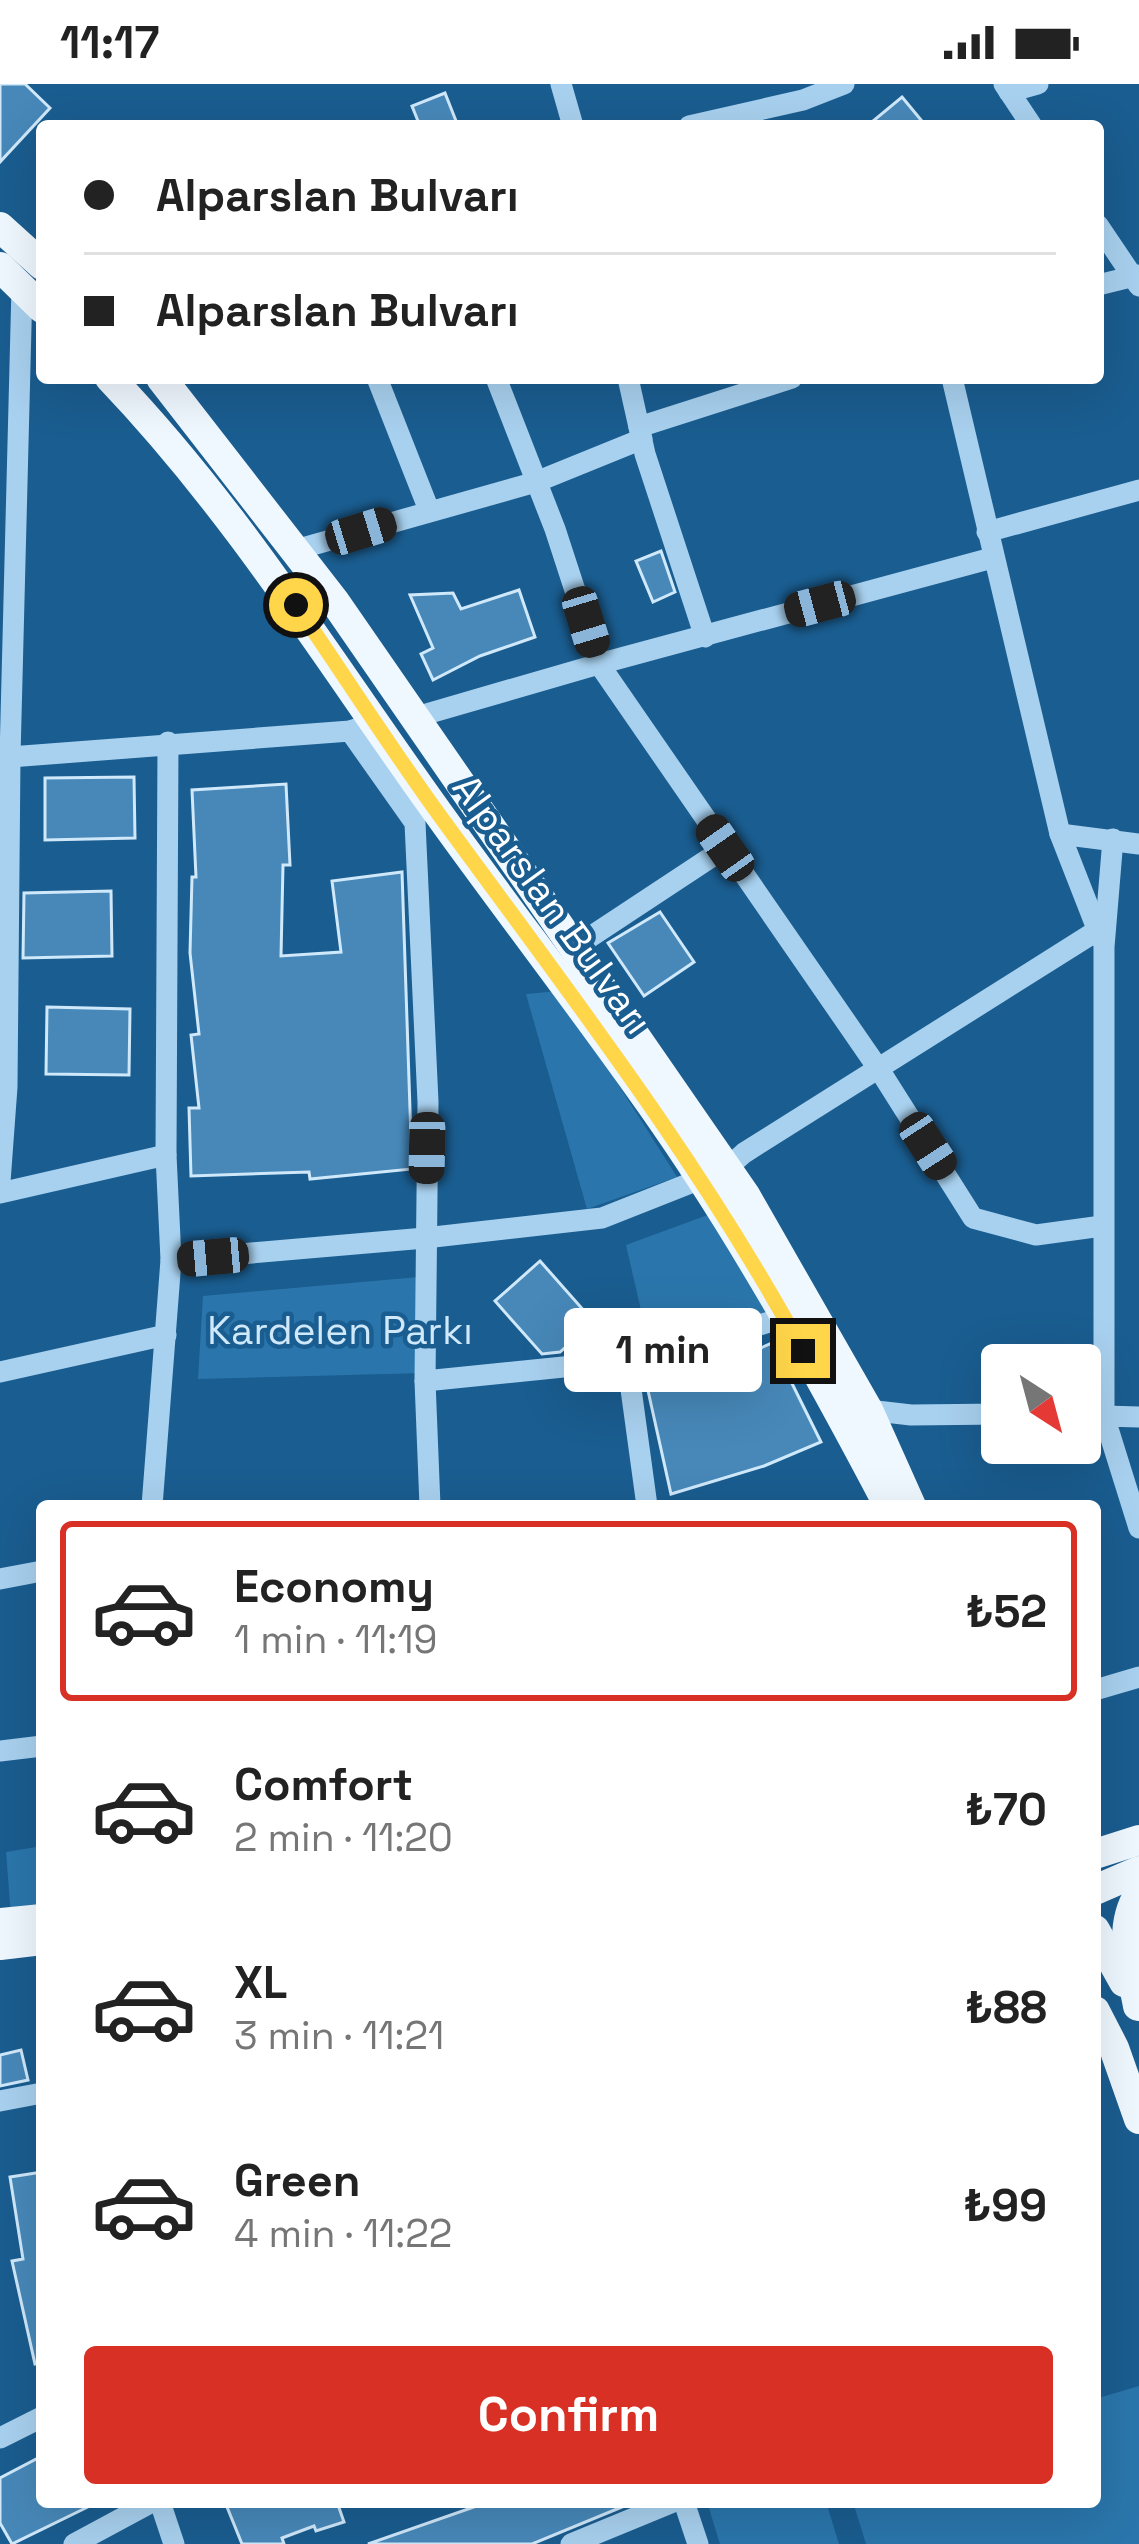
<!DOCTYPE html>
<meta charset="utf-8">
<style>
:root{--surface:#fff;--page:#f2f2f2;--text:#222;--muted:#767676;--line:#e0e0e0;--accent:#d93025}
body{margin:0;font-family:"Space Grotesk",sans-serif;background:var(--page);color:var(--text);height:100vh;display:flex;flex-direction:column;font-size:45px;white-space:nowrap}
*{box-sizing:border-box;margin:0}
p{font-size:39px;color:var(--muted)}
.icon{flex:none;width:66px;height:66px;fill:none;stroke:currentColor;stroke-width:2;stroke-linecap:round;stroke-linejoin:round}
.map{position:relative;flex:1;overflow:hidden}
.drawer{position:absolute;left:36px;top:1416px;width:1065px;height:1008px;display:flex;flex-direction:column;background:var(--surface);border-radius:12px;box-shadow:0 12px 48px #0002}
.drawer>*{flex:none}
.top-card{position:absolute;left:36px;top:36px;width:1068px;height:264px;border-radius:12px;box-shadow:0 12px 48px #0002;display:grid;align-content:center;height:264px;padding:0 48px;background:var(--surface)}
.needle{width:78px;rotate:144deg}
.controls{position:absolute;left:981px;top:1260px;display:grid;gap:24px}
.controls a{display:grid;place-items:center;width:120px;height:120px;border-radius:12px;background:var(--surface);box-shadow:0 12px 48px #0002;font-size:60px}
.end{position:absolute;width:54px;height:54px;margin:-27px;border:15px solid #ffd54a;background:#111;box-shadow:0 0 0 6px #111}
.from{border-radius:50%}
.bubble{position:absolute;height:84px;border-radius:12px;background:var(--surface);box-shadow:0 12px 48px #0002;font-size:39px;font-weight:700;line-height:84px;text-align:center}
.car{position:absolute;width:36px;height:72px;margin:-36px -18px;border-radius:15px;box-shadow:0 0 9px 3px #0007;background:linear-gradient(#222 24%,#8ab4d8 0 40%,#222 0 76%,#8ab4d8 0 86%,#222 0)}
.top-card b{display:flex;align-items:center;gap:42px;height:114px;font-size:45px}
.top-card b+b{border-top:3px solid var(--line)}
.top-card i{width:30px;height:30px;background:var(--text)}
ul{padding:21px 0 0;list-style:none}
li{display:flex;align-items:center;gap:36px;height:180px;margin:0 24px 18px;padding:0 24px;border:6px solid transparent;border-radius:12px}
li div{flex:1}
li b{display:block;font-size:45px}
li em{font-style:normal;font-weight:700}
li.on{border-color:var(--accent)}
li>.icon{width:108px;height:108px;stroke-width:1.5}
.primary-button{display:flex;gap:24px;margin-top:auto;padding:24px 48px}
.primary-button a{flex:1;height:138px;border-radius:12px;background:var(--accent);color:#fff;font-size:48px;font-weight:700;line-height:138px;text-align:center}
.status{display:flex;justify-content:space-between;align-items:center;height:84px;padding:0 60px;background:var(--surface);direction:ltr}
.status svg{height:33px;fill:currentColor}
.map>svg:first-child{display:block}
</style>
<div class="status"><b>11:17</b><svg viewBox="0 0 49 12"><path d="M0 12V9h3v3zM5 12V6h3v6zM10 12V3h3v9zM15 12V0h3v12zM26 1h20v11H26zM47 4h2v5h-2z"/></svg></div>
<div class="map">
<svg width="1139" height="2460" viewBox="0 0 1139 2460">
<rect width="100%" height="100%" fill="#1a5d90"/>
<g fill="#2a76ac">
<polygon points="559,907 677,1093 587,1125 526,910"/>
<polygon points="713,1129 770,1237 652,1274 626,1161"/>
<polygon points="419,1193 423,1289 198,1295 203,1212"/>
<polygon points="42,1762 42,1829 11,1832 6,1768"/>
<polygon points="1139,2302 1139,2460 866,2460 853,2418 1095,2418 1095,2315"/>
<polygon points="707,2418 826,2418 839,2460 720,2460"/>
</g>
<g fill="#4788b9" stroke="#cfe8fa" stroke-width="3">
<polygon points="0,0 25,0 50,24 0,78"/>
<polygon points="445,9 458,42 420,42 412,22"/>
<polygon points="902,13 926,42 867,42"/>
<polygon points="661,467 675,508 653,518 636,477"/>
<polygon points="519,506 535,553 480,572 433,596 421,570 433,564 410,511 453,509 461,525"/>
<polygon points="134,693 135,754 45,756 45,694"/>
<polygon points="286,700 290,781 283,781 281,872 341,868 332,797 402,788 412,1085 310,1095 309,1088 191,1092 189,1024 199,1024 191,951 199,950 190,869 192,793 196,793 192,706"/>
<polygon points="111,807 112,872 23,874 24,809"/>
<polygon points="660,828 694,878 644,912 608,859"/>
<polygon points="47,923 130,925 129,991 46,990"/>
<polygon points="540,1177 594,1238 560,1268 542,1270 495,1217"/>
<polygon points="772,1259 821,1358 764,1382 671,1410 647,1302 727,1279"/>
<polygon points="21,1966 28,1996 0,2002 0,1971"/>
<polygon points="42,2088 42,2279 35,2280 12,2177 23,2175 10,2093"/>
<polygon points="42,2372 42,2418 98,2418 12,2460 0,2439 0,2394"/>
<polygon points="225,2418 337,2418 344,2438 316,2447 314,2442 282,2454 284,2460 242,2460"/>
<polygon points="488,2418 634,2418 532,2460 368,2460"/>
</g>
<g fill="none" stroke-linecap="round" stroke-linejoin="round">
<g stroke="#a8d1ef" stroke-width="21">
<polyline points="561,0 573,42"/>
<polyline points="1004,0 1032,42"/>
<polyline points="1009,8 1038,0"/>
<polyline points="689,42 803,16 844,0"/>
<polyline points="1098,141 1139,202"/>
<polyline points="1098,201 1139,191"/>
<polyline points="377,294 429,426"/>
<polyline points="496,294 555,445 599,580 992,474"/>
<polyline points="628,294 645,370 705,553"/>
<polyline points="952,294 1060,750 1101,855"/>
<polyline points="639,343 792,294"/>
<polyline points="987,448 1139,406"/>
<polyline points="295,466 536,398 642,355"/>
<polyline points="416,633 599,580 882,990 973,1134 1036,1151 1102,1142"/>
<polyline points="350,647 415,739 428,1018 425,1297 652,1274 795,1230"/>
<polyline points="10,673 350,647 362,643"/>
<polyline points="1060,750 1139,760"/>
<polyline points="575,863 725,764"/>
<polyline points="166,1071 168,658"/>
<polyline points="0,1098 7,1003 10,673 22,203"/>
<polyline points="0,1109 166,1071 171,1176 152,1422"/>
<polyline points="171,1176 425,1154 602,1134 726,1085 744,1069 1098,846"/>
<polyline points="627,1276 647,1422"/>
<polyline points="0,1288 166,1251"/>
<polyline points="425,1297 430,1422"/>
<polyline points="868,1326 911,1331 1002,1330"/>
<polyline points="1080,1331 1104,1332 1104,863 1113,755"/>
<polyline points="1139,1333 1104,1332 1139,1444"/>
<polyline points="0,1495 42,1487"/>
<polyline points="1095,1606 1139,1593"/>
<polyline points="0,1667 42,1662"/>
<polyline points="0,2017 42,2009"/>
<polyline points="0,2354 42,2333"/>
<polyline points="160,2418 174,2460"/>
<polyline points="684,2418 698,2460"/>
<polyline points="74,2460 152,2418"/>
<polyline points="571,2460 673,2418"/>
</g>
<g stroke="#f0f8ff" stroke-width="30">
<polyline points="0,143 42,181"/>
<polyline points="0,183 42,224"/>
<path d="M110,294C239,429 330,579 438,729C509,828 583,923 653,1023C741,1148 818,1287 889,1422"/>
<polyline points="161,294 335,518 745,1111 868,1326 911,1422"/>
<polyline points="1095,1770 1139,1756"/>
<polyline points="1095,1806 1139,1787"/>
<polyline points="0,1839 42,1835"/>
<polyline points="1095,1846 1124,1898"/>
<polyline points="0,1861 42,1856"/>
<path d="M1138,1922C1131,1884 1117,1845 1139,1810"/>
<polyline points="1095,1927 1114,1964 1139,2035"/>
</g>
</g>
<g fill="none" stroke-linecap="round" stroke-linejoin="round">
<path stroke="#ffd54a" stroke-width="15" d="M296,521C344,591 390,663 440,732C567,906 700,1077 803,1267"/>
</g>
<g text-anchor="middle" stroke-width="9" stroke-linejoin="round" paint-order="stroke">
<g font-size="39" fill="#fff" stroke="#1a5d90">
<text transform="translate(553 820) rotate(54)" y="14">Alparslan Bulvarı</text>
</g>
<g font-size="39" fill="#cfe8fa" stroke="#1a5d90">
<text x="340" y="1260">Kardelen Parkı</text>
</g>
</g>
</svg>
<div class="controls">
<a><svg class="needle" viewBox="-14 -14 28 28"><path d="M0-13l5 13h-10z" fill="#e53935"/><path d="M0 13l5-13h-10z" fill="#767676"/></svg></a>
</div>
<i class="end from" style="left:296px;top:521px"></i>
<i class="end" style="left:803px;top:1267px"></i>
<div class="bubble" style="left:564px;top:1224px;width:198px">1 min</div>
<i class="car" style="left:361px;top:447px;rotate:73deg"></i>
<i class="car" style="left:820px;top:520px;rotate:255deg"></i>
<i class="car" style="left:586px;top:538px;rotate:163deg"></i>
<i class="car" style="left:725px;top:764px;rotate:325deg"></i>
<i class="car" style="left:928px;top:1062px;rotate:147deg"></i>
<i class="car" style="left:427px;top:1064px;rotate:181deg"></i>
<i class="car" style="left:213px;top:1173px;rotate:265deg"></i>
<div class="top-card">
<b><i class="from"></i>Alparslan Bulvarı</b>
<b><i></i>Alparslan Bulvarı</b>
</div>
<section class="drawer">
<ul>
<li class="on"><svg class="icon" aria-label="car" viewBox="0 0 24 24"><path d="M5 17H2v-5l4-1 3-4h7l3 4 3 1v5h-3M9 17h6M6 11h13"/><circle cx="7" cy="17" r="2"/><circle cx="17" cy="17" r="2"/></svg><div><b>Economy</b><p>1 min · 11:19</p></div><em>₺52</em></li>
<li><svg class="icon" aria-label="car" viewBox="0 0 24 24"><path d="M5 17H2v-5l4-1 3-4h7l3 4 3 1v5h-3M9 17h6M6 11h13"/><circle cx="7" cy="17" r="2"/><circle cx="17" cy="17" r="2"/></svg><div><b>Comfort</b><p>2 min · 11:20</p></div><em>₺70</em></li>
<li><svg class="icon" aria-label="car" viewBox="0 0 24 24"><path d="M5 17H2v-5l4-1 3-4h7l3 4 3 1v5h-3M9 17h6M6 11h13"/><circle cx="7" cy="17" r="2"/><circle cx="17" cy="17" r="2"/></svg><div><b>XL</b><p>3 min · 11:21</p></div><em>₺88</em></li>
<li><svg class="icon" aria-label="car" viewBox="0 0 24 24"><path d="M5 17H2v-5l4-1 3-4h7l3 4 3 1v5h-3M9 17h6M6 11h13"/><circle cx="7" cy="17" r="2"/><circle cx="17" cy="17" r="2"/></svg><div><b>Green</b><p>4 min · 11:22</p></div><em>₺99</em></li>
</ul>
<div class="primary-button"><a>Confirm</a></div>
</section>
</div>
